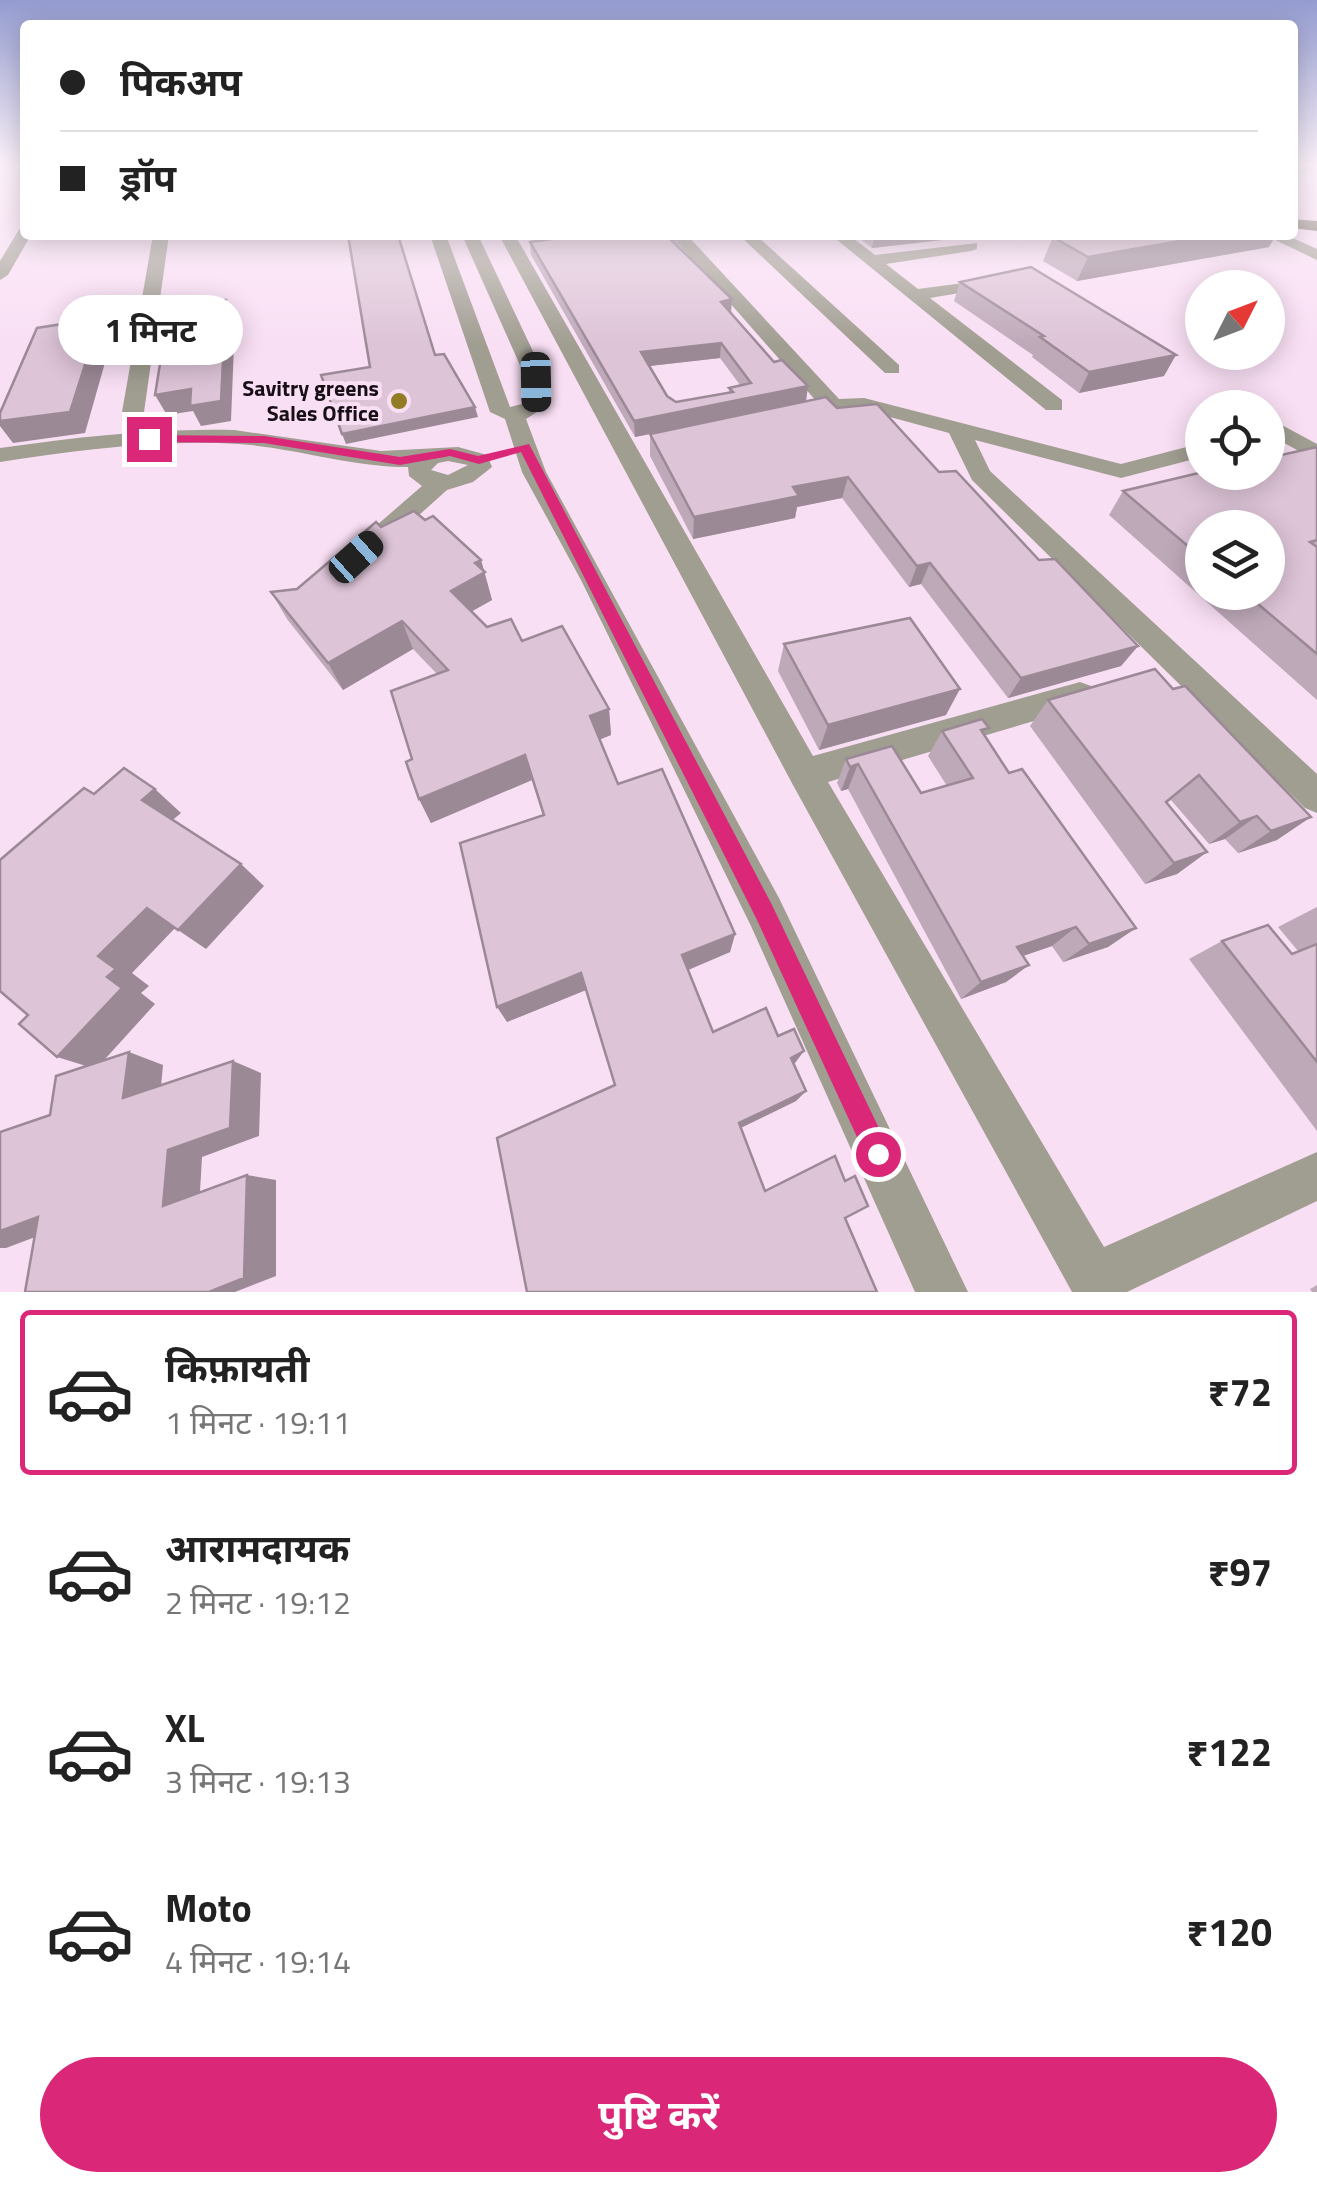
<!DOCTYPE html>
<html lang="hi">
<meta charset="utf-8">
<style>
:root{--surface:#fff;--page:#f6f6f6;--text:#222;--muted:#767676;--line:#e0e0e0;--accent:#db2777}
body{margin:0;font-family:"Titillium Web","Noto Sans Devanagari",sans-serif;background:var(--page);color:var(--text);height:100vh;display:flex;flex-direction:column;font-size:38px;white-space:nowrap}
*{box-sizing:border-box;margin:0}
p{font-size:32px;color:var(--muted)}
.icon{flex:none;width:55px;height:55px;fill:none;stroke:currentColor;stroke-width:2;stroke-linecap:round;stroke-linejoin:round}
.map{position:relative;height:1292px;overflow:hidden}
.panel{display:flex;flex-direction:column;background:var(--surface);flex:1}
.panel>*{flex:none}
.top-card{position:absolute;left:20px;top:20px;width:1278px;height:220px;border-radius:10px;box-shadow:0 5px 25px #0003;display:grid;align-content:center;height:220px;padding:0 40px;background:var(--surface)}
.needle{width:65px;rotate:48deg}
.tools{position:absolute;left:1185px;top:270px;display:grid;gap:20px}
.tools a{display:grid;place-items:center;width:100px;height:100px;border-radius:50%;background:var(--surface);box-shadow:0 5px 25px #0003;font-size:50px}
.end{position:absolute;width:45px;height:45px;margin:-22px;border:12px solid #db2777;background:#fff;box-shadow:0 0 0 5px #fff}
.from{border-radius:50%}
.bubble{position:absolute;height:70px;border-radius:35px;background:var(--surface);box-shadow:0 5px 25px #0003;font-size:32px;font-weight:700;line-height:70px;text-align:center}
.car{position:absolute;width:30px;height:60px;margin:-30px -15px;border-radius:12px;box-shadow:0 0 8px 2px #0007;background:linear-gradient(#222 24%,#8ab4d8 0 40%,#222 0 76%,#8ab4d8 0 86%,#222 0)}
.top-card b{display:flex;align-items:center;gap:35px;height:95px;font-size:38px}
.top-card b+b{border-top:2px solid var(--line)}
.top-card i{width:25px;height:25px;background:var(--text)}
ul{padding:18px 0 0;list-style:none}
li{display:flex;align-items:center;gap:30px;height:165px;margin:0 20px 15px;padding:0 20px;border:5px solid transparent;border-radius:10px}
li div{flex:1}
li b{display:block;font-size:38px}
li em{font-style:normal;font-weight:700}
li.selected{border-color:var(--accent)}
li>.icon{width:90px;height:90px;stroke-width:1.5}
.primary-button{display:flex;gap:20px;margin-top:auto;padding:20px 40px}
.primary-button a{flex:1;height:115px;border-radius:60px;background:var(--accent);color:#fff;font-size:40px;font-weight:700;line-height:115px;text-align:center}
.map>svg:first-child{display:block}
</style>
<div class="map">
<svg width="1317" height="1292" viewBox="0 0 1317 1292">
<rect width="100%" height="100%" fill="#f9dff4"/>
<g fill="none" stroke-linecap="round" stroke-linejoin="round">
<g fill="#a09d91" fill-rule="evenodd">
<polygon points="1302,164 1317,167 1292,177 1292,168"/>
<polygon points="25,226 25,235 31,235 8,275 0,280 0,261 20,228"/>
<polygon points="153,235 169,235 144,412 133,419 122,412"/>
<polygon points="430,235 446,235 510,407 526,403 527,381 462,235 478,235 547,381 548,405 526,419 546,472 779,898 968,1292 915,1292 751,926 581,580 522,472 505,419 490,412"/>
<polygon points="499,235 515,235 813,756 1080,682 1091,686 1096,695 1091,704 828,782 1104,1247 1317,1152 1317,1201 1127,1292 1072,1292 793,785"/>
<polygon points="670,235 687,235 839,399 864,398 1121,464 1202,443 1202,457 1121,478 975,440 990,471 1317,774 1317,813 1305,808 972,480 949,433 864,410 825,411"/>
<polygon points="739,235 756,235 899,365 899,373 885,373"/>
<polygon points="831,235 849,235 875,255 977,243 977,249 971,251 886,264 918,289 1001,278 1001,286 930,298 1062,400 1062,410 1046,410"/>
<polygon points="1265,235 1286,235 1317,249 1317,260"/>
<polygon points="1280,424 1317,444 1317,461 1277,439 1268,441 1268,427"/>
<path d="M234,430L381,451L458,447L487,455L492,467L473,482L447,490L380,550H362L358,544L362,538L422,486L409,476L408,467C351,467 296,448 239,444C159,439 79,450 0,462V448C78,437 155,428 234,430ZM448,461L468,465L448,475L431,470L438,463Z"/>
</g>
<polygon fill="#65604b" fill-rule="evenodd" points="1292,219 1317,221 1317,231 1292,228"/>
</g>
<g fill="#bea9b9" fill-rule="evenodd">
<polygon points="855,235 985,235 872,248"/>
<polygon points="1053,237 1269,247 1077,281 1043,261"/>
<path d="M678,239V247L806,402L837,408L939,472L1138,646L1121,666L1008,698L921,584L909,587L842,498L797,507L795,518L693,539L650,456V434L795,404L635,437L531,255L530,242ZM720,358L740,385L729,388V393L676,402L667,396L649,366Z"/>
<polygon points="960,282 1164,376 1079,393 1032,357 1033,355 954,301"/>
<path d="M1317,447V700L1109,515L1123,491ZM1202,528L1268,592H1202Z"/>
<polygon points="425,520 481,560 492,600 472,611 487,627 522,641 609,709 611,735 600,739 618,784 735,934 730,952 688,970 713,1032 778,1036 795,1063 793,1064 806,1091 796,1101 741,1128 765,1191 845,1180 855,1176 845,1218 877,1292 615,1085 586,990 507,1022 543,815 532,780 431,823 419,799 412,759 437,674 413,649 343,690 287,619 271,592 297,589 381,527"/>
<polygon points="784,644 946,715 819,750 778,671"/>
<polygon points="1155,669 1277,840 1238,853 1225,839 1209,844 1171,800 1167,803 1207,852 1177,874 1145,884 1030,726 1048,700"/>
<polygon points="942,731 984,735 1009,773 1136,928 1108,947 1063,962 1052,946 1023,956 1029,965 1006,982 961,999 848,789 841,791 837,783 846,759 921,793 947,786 928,756"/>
<polygon points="1317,907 1317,1131 1189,959 1222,941 1292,954 1298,951 1278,927"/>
<polygon points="1317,1285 1317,1292 1312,1292 1310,1289"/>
</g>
<g fill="#9b8996">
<polygon points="875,235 985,235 872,248"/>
<polygon points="1214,235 1276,235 1269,247 1077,281 1088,257"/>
<polygon points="732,299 731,314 721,302"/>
<polygon points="226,300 235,319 231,421 201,426 193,411 167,415 155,395 191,389"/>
<polygon points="100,318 112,338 85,433 13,443 0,426 0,421"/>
<polygon points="721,343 720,358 641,367 641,352"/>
<polygon points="1176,355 1164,376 1079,393 1089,372"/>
<polygon points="808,386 806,402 635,437 634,421"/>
<polygon points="475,407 478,417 346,444 342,434"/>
<polygon points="848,477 842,498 797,507 795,518 693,539 694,517 793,487"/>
<polygon points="481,560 492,600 460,618 451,591 475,563"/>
<polygon points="930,563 921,584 909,587 917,566"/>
<polygon points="402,621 413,649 343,690 328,663"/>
<polygon points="1138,646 1121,666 1008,698 1021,678"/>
<polygon points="960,689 946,715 819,750 828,725"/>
<polygon points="609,709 611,735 594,742 590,716"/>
<polygon points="525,755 532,780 431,823 419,799"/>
<polygon points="858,764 848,789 841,791 850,767"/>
<polygon points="155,789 181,813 169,823 142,800"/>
<polygon points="1257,816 1225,839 1209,844 1240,822"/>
<polygon points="1311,817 1277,840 1238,853 1271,831"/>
<polygon points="1207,852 1177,874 1145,884 1174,863"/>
<polygon points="241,864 264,886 206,949 178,930"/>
<polygon points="147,908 176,927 132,973 149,986 141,993 155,1004 96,1069 57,1057 98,956"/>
<polygon points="1076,927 1052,946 996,965 1017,947"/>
<polygon points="1136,928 1108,947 1063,962 1089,944"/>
<polygon points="735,934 730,952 681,973 682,955"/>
<polygon points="1029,965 1006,982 961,999 981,982"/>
<polygon points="581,973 586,990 507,1022 497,1007"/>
<polygon points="804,1051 795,1063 782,1070 791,1058"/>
<polygon points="129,1052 163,1065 159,1108 123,1098"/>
<polygon points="233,1061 261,1073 259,1136 202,1157 199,1209 163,1206 168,1150"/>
<polygon points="806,1091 796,1101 734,1131 739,1123"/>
<polygon points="247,1175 276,1180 276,1276 235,1292 209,1292"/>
<polygon points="38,1217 83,1219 6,1248 0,1248 0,1231"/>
</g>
<g fill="#ddc4d7" stroke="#9b8996" stroke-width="2.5" fill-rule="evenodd">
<polygon points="348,235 398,235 435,355 444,354 475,407 342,434 321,375 370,367"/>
<path d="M581,235H674L678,239L671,240L732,299L721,302L774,362L782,360L808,386L634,421L530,242ZM721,343L751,383L729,388L733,392L676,402L667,396L641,352Z"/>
<polygon points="1067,235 1214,235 1088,257 1053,237"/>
<polygon points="1031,267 1176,355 1089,372 1040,337 1044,336 960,282"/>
<polygon points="226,300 221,401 190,406 191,389 155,395 169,308"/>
<polygon points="100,318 70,412 0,421 0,413 37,328"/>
<polygon points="826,397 837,408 877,404 939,472 956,471 1039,560 1055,559 1138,646 1021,678 930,563 917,566 848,477 793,487 799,496 694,517 650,434"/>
<polygon points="1317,447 1317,540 1310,542 1317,547 1317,654 1244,592 1268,592 1268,528 1202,528 1202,558 1123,491 1203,472 1268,472 1268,458"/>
<polygon points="414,511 425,520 433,516 481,560 475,563 485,572 451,591 487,627 511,619 522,641 562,626 609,709 590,716 618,784 662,769 735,934 682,955 713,1032 766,1008 778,1036 794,1029 804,1051 791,1058 806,1091 739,1123 765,1191 835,1156 845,1181 855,1176 868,1206 845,1218 877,1292 527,1292 497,1138 615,1085 581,973 497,1007 460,843 544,815 525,755 419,799 406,762 412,759 391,691 448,670 402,621 328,663 271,592 297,589 376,522 381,527"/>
<polygon points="910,618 960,689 828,725 784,644"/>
<polygon points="1155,669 1173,689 1185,686 1311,817 1271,831 1257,816 1240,822 1199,775 1166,802 1207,852 1174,863 1048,700"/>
<polygon points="982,719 989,728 981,730 1009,773 1022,769 1136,928 1089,944 1076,927 1017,947 1029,965 981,982 858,764 850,767 846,759 892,746 921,793 973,778 942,731"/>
<polygon points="124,768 155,789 142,800 241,864 178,930 147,908 98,956 116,969 107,977 122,988 57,1057 19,1024 28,1015 0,991 0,860 84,788 94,794"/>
<polygon points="1268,925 1292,954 1317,944 1317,1062 1222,941"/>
<polygon points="129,1052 123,1098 233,1061 230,1128 168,1150 163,1206 247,1175 244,1278 209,1292 25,1292 38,1217 0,1231 0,1132 50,1115 56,1076"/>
</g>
<linearGradient id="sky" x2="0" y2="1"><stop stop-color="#949cd0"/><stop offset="0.48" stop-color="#fcf1fa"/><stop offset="1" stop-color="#fcf1fa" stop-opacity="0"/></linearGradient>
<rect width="1317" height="345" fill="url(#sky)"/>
<polygon fill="#db2777" points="149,435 264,436 400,457 450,449 478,456 529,444 772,905 887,1145 891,1154 887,1163 878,1167 869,1163 757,920 521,452 479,464 450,456 400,465 264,443 144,442"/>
<circle fill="#927d24" stroke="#f9dff4" stroke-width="4" cx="399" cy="401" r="10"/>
<g text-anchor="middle" stroke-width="8" stroke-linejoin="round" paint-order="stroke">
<g font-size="22" font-weight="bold" fill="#180f16" stroke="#f9dff4" text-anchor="end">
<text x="379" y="396">Savitry greens<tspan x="379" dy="25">Sales Office</tspan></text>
</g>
</g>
</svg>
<div class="tools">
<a><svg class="needle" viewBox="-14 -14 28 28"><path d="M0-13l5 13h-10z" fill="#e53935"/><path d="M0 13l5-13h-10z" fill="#767676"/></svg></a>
<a><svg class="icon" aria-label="locate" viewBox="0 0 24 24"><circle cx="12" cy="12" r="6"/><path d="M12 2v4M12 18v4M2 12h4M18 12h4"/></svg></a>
<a><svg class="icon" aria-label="layers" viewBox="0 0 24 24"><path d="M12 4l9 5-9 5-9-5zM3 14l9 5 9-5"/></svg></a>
</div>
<i class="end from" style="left:878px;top:1154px"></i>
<i class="end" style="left:149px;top:439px"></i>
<div class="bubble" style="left:58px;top:295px;width:185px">1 मिनट</div>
<i class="car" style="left:536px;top:382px;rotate:179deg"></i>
<i class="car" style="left:356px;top:557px;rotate:48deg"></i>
<div class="top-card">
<b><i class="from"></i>पिकअप</b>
<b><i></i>ड्रॉप</b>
</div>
</div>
<section class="panel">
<ul>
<li class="selected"><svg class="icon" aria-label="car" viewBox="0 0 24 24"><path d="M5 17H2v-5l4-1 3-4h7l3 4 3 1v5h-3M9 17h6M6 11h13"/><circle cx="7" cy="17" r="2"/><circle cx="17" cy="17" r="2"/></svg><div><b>किफ़ायती</b><p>1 मिनट · 19:11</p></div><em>₹72</em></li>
<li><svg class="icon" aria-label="car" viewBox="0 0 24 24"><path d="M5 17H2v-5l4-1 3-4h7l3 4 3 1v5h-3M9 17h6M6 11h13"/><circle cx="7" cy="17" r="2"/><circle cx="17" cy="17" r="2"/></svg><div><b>आरामदायक</b><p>2 मिनट · 19:12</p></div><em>₹97</em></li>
<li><svg class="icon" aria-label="car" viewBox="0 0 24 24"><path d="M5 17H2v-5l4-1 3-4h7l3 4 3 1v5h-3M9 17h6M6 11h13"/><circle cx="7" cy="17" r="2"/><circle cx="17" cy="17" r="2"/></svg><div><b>XL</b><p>3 मिनट · 19:13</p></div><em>₹122</em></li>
<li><svg class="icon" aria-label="car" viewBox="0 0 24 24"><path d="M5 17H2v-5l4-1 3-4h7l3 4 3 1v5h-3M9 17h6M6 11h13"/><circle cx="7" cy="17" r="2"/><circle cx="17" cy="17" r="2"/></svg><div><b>Moto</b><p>4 मिनट · 19:14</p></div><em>₹120</em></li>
</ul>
<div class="primary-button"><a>पुष्टि करें</a></div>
</section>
